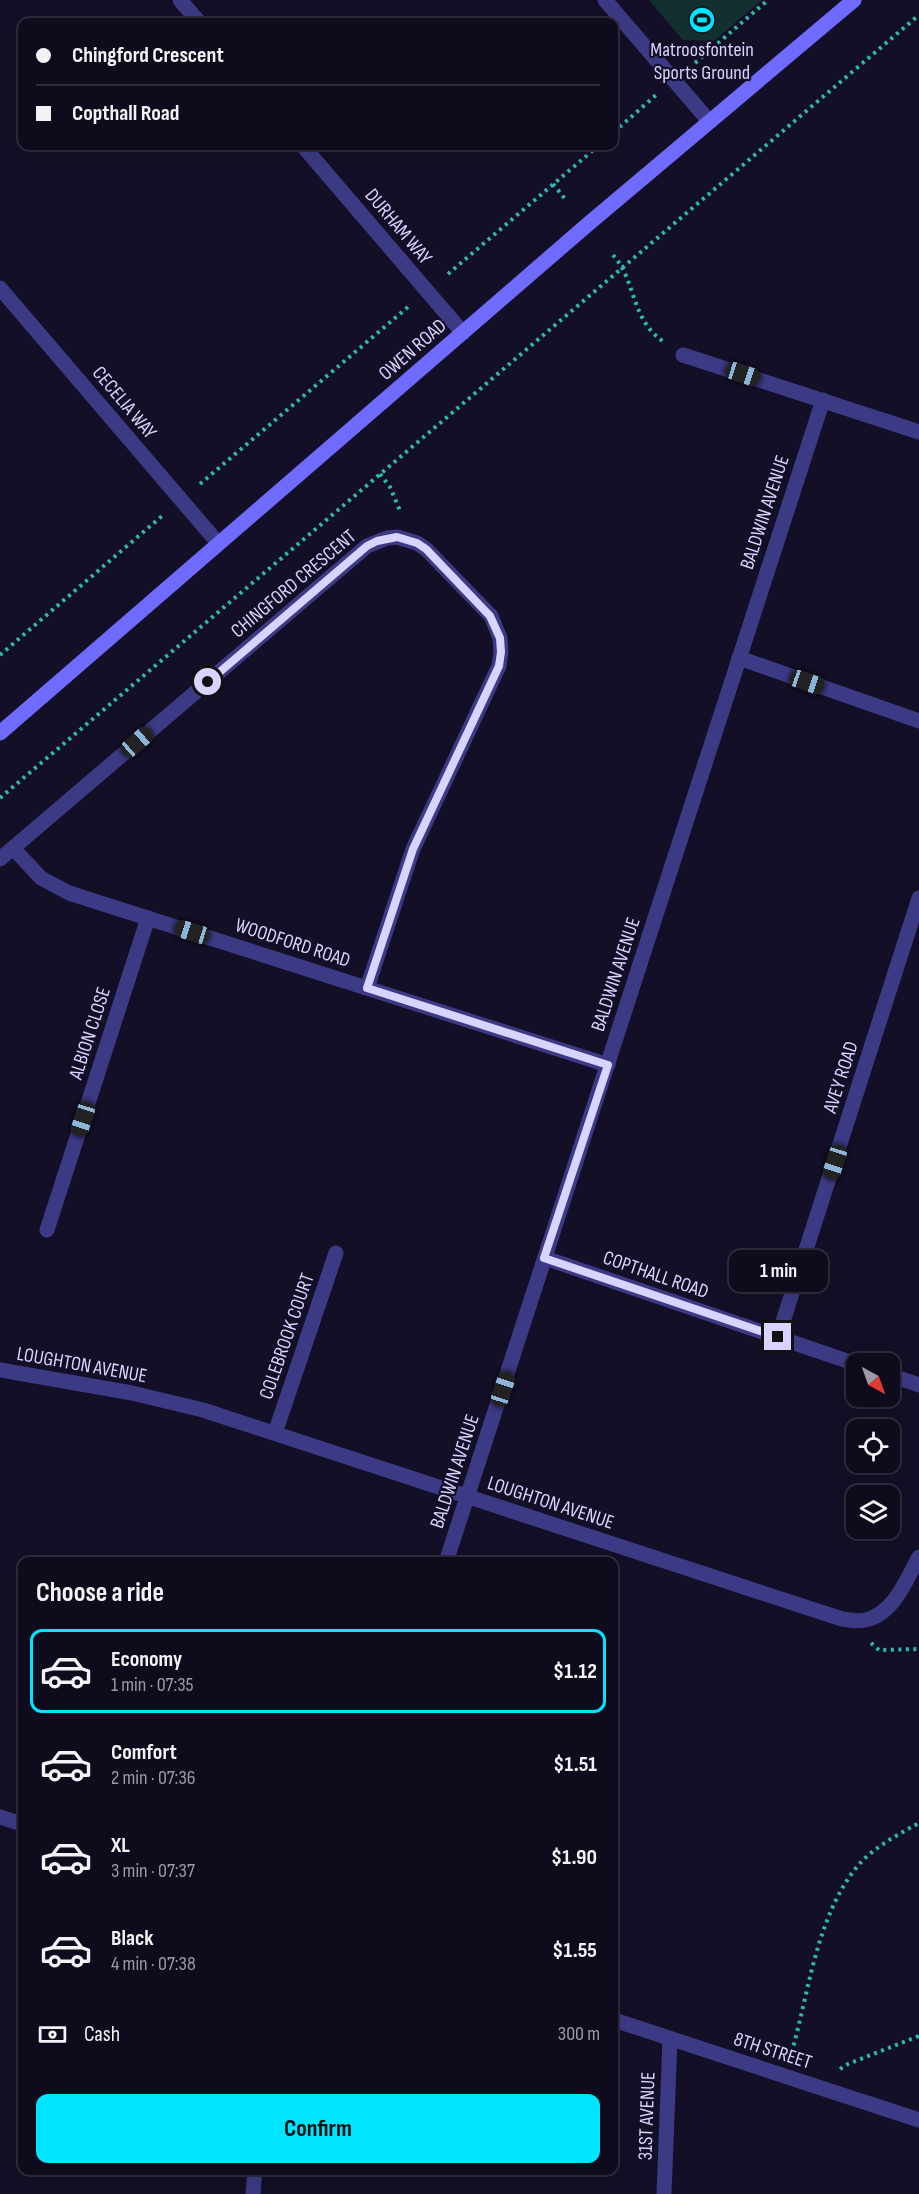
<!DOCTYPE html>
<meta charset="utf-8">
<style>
:root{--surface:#0e0b1c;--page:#1c1929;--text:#f1f3f6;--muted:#9b9ba3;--line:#2e2b3b;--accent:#00e5ff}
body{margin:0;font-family:"Sofia Sans Condensed",sans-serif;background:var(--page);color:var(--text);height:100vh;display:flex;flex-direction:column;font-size:22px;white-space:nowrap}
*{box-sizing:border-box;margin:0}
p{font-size:20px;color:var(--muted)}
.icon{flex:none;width:33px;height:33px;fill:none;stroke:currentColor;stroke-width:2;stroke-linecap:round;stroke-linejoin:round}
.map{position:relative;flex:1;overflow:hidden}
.side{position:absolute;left:18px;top:1557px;width:600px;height:618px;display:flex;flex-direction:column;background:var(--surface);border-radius:12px;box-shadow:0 6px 24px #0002,0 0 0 2px var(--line)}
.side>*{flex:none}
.top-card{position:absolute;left:18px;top:18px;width:600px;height:132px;border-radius:12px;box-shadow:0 6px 24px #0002,0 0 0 2px var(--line);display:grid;align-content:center;height:132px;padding:0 18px;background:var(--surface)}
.needle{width:39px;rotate:139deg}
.tools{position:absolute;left:846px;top:1353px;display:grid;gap:12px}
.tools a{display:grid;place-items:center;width:54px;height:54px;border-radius:12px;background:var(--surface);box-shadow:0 6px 24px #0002,0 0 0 2px var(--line);font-size:30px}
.end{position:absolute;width:27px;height:27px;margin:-14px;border:8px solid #d9d4ff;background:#111;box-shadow:0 0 0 3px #111}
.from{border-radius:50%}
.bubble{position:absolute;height:42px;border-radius:12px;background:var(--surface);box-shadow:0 6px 24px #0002,0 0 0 2px var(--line);font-size:20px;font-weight:700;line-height:42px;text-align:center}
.car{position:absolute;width:18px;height:36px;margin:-18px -9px;border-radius:8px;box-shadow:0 0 4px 2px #0007;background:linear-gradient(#222 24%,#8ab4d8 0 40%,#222 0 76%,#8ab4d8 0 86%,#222 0)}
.top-card b{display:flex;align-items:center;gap:21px;height:57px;font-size:22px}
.top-card b+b{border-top:2px solid var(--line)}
.top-card i{width:15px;height:15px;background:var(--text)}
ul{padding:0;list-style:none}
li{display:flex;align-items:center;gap:18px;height:84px;margin:0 12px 9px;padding:0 6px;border:3px solid transparent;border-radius:12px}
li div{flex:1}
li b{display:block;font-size:22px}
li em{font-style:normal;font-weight:700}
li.on{border-color:var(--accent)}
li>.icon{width:54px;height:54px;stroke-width:1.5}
h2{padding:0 18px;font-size:27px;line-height:72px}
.pay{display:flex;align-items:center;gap:15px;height:66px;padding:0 18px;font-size:22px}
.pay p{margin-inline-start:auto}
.action{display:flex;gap:12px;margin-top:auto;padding:12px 18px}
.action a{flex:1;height:69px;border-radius:12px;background:var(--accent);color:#111;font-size:24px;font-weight:700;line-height:69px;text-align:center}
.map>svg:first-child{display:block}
</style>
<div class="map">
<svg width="919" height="2194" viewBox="0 0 919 2194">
<rect width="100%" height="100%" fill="#130f26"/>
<polygon fill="#12302f" points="649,0 762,0 714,41 683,40"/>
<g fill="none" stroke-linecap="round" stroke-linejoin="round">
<g stroke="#2fb8b0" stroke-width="4" stroke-dasharray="3 4.5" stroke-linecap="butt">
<polyline points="695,63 768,0"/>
<polyline points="614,132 656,95"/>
<polyline points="553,184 566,200"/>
<path d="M613,255C637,282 630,319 664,342"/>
<polyline points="448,274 598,146"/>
<polyline points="380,474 390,487 401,513"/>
<polyline points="200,484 408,307"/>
<polyline points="0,655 162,516"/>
<polyline points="0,798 919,15"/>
<polyline points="871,1643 879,1650 919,1649"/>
<path d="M790,2052L794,2044C810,1984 819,1908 862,1861C878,1845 899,1834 919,1823"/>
<polyline points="840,2069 848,2064 919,2036"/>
</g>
<g stroke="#3d3a85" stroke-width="15">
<polyline points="180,0 199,22"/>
<polyline points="605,0 709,121"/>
<polyline points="303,146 463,333"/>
<polyline points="0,288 218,543"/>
<polyline points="683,355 919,432"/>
<polyline points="739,658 919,721"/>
<polyline points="13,848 41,878 69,893 608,1065"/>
<polyline points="0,859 367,546 387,538 397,537 417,543 426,549 491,616 500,638 501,652 499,666 413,849 367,988"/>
<polyline points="47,1230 148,918"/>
<polyline points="545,1258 856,1364"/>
<polyline points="778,1337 919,898"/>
<path d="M0,1370L132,1393L203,1410L842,1619C849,1620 858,1622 865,1620C894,1614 906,1580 919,1557"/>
<polyline points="890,1375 919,1385"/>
<polyline points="275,1433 336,1253"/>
<polyline points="446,1562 823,400"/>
<polyline points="0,1817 22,1824"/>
<polyline points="614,2020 919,2120"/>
<polyline points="253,2194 255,2170"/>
<polyline points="664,2194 670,2039"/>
</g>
<polyline stroke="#6f6bff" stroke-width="15" points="0,733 587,225 854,0"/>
</g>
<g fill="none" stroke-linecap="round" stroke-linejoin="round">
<polyline stroke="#d9d4ff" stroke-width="8" points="208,682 367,546 377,541 397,537 417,543 426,549 490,616 500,638 501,652 499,666 413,849 367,988 608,1065 544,1258 778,1337"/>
</g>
<defs>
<symbol id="stadium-disc" viewBox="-11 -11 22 22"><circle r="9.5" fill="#00e5ff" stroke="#130f26"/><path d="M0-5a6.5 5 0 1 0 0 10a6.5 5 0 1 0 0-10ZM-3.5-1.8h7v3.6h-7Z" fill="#111"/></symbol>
</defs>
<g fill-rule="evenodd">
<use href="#stadium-disc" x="687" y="5" width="30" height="30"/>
</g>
<g text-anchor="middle" stroke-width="4.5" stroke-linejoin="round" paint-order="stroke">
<g font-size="20" fill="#d9d4ff" stroke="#130f26">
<text x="702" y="56">Matroosfontein<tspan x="702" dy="23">Sports Ground</tspan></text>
</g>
<g font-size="20" fill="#d9d4ff" stroke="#130f26">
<text transform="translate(399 226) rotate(50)" y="7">DURHAM WAY</text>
<text transform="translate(412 349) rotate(-41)" y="7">OWEN ROAD</text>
<text transform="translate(125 402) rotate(50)" y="7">CECELIA WAY</text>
<text transform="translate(764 512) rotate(-72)" y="7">BALDWIN AVENUE</text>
<text transform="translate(293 583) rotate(-40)" y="7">CHINGFORD CRESCENT</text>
<text transform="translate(293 942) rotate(18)" y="7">WOODFORD ROAD</text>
<text transform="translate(615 974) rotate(-72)" y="7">BALDWIN AVENUE</text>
<text transform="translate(89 1033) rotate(-72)" y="7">ALBION CLOSE</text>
<text transform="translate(840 1077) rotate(-72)" y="7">AVEY ROAD</text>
<text transform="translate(656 1274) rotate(19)" y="7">COPTHALL ROAD</text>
<text transform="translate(286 1336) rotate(-71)" y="7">COLEBROOK COURT</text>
<text transform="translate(82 1364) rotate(10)" y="7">LOUGHTON AVENUE</text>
<text transform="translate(454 1471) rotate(-72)" y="7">BALDWIN AVENUE</text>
<text transform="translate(551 1502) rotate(18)" y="7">LOUGHTON AVENUE</text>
<text transform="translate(773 2050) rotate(18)" y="7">8TH STREET</text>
<text transform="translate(646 2116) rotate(-88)" y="7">31ST AVENUE</text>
</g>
</g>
</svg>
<div class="tools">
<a><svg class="needle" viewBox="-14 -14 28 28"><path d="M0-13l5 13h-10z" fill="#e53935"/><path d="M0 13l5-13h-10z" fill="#9b9ba3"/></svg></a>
<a><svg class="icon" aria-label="locate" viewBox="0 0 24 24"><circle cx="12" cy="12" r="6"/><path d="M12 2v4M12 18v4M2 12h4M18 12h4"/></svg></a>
<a><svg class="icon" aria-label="layers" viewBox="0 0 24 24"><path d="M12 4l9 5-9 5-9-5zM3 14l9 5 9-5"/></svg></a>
</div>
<i class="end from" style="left:208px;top:682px"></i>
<i class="end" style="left:778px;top:1337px"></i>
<div class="bubble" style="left:729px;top:1250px;width:99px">1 min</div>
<i class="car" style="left:743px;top:374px;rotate:108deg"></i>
<i class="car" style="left:807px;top:682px;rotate:109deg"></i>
<i class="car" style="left:137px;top:742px;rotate:49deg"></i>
<i class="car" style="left:192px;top:932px;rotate:287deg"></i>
<i class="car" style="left:83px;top:1119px;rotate:198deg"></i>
<i class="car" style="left:835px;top:1162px;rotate:198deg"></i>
<i class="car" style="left:503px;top:1389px;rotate:18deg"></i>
<div class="top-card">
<b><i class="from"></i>Chingford Crescent</b>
<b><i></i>Copthall Road</b>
</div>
<section class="side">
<h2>Choose a ride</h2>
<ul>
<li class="on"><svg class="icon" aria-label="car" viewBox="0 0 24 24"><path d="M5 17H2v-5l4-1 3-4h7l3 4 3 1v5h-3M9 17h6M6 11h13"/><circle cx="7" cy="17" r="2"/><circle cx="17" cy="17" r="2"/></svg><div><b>Economy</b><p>1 min · 07:35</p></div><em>$1.12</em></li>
<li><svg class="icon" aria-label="car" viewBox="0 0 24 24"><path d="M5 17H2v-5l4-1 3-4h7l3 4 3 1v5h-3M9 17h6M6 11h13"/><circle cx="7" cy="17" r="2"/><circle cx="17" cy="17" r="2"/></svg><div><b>Comfort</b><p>2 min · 07:36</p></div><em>$1.51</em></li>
<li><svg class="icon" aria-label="car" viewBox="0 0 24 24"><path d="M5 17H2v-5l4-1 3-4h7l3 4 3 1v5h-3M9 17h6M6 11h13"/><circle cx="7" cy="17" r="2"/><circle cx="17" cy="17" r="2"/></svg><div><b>XL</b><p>3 min · 07:37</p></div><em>$1.90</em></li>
<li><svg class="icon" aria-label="car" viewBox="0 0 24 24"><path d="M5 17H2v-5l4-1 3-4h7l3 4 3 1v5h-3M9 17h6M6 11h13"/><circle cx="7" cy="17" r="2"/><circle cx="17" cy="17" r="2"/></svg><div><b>Black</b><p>4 min · 07:38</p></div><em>$1.55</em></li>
</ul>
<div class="pay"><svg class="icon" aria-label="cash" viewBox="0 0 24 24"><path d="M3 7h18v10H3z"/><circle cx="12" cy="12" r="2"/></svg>Cash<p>300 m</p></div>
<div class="action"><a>Confirm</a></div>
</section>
</div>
